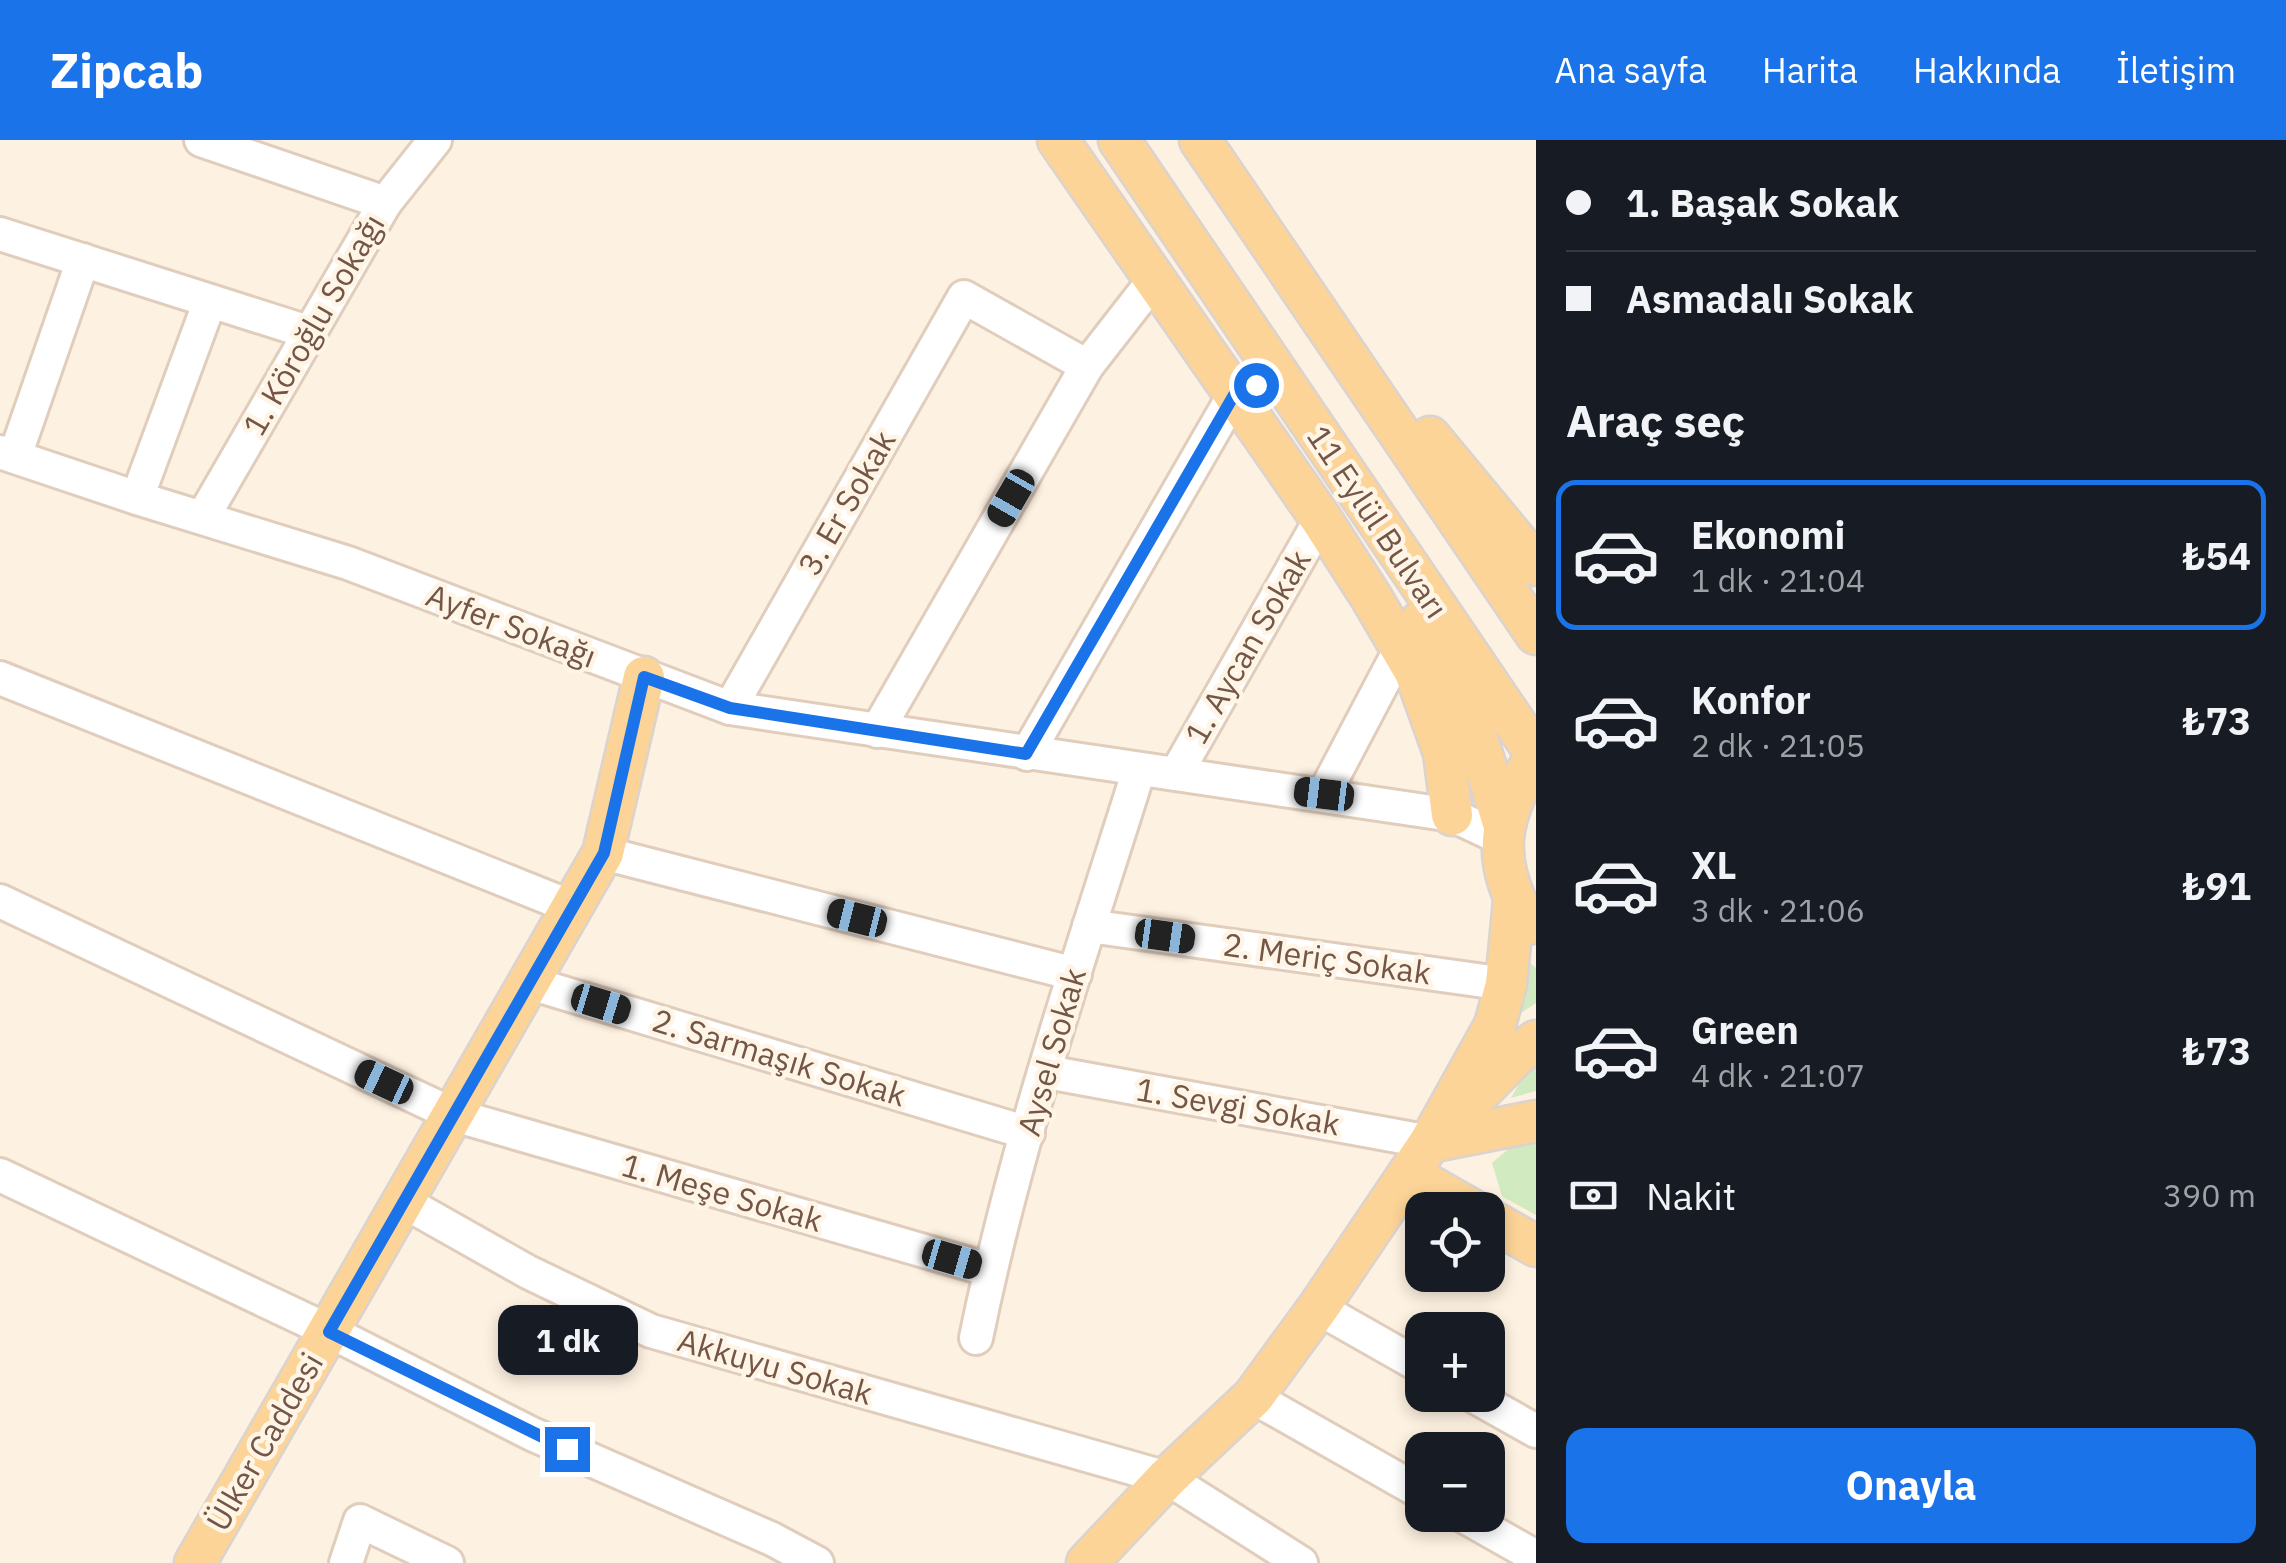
<!DOCTYPE html>
<html lang="tr">
<meta charset="utf-8">
<style>
:root{--surface:#171b24;--page:#242831;--text:#f1f3f6;--muted:#9ea1a6;--line:#363941;--accent:#1a73e8}
body{margin:0;font-family:"IBM Plex Sans",sans-serif;background:var(--page);color:var(--text);height:100vh;display:flex;flex-direction:column;font-size:38px;white-space:nowrap}
*{box-sizing:border-box;margin:0}
p{font-size:32px;color:var(--muted)}
.icon{flex:none;width:55px;height:55px;fill:none;stroke:currentColor;stroke-width:2;stroke-linecap:round;stroke-linejoin:round}
.map{position:relative;flex:1;overflow:hidden}
.details{display:flex;flex-direction:column;background:var(--surface);width:750px}
.details>*{flex:none}
.top-card{display:grid;align-content:center;height:220px;padding:0 30px;background:var(--surface)}
.fabs{position:absolute;left:1405px;top:1052px;display:grid;gap:20px}
.fabs a{display:grid;place-items:center;width:100px;height:100px;border-radius:20px;background:var(--surface);box-shadow:0 5px 15px #0003;font-size:50px}
.end{position:absolute;width:45px;height:45px;margin:-22px;border:12px solid #1a73e8;background:#fff;box-shadow:0 0 0 5px #fff}
.from{border-radius:50%}
.bubble{position:absolute;height:70px;border-radius:20px;background:var(--surface);box-shadow:0 5px 15px #0003;font-size:32px;font-weight:800;line-height:70px;text-align:center}
.car{position:absolute;width:30px;height:60px;margin:-30px -15px;border-radius:12px;box-shadow:0 0 8px 2px #0007;background:linear-gradient(#222 24%,#8ab4d8 0 40%,#222 0 76%,#8ab4d8 0 86%,#222 0)}
.top-card b{display:flex;align-items:center;gap:35px;height:95px;font-size:38px}
.top-card b+b{border-top:2px solid var(--line)}
.top-card i{width:25px;height:25px;background:var(--text)}
ul{padding:0;list-style:none}
li{display:flex;align-items:center;gap:30px;height:150px;margin:0 20px 15px;padding:0 10px;border:5px solid transparent;border-radius:20px}
li div{flex:1}
li b{display:block;font-size:38px}
li em{font-style:normal;font-weight:800}
li.selected{border-color:var(--accent)}
li>.icon{width:90px;height:90px;stroke-width:1.5}
h2{padding:0 30px;font-size:45px;line-height:120px}
.pay{display:flex;align-items:center;gap:25px;height:110px;padding:0 30px;font-size:38px}
.pay p{margin-inline-start:auto}
.cta{display:flex;gap:20px;margin-top:auto;padding:20px 30px}
.cta a{flex:1;height:115px;border-radius:20px;background:var(--accent);color:#fff;font-size:40px;font-weight:800;line-height:115px;text-align:center}
header{display:flex;align-items:center;gap:60px;box-sizing:border-box;height:140px;padding:0 50px;background:var(--accent);color:#fff}
header strong{font-size:48px}
nav{display:flex;gap:55px;margin-inline-start:auto;font-size:35px}
main{display:flex;flex:1;min-height:0}
.map>svg:first-child{display:block}
</style>
<header>
<strong>Zipcab</strong>
<nav><a>Ana sayfa</a><a>Harita</a><a>Hakkında</a><a>İletişim</a></nav>
</header>
<main>
<div class="map">
<svg width="1536" height="1423" viewBox="0 0 1536 1423">
<rect width="100%" height="100%" fill="#fdf1e1"/>
<g fill="#d2eabf">
<polygon points="1524,818 1536,828 1536,863 1518,875"/>
<polygon points="1536,916 1536,951 1511,958 1533,918"/>
<polygon points="1536,994 1536,1075 1502,1056 1492,1023 1521,998"/>
</g>
<g fill="none" stroke-linecap="round" stroke-linejoin="round">
<defs>
<g id="minor">
<polyline points="201,0 385,63"/>
<polyline points="0,94 308,192"/>
<polyline points="0,312 137,358 348,423 730,568 1452,675 1503,699"/>
<polyline points="15,316 83,120"/>
<polyline points="137,358 210,161"/>
<polyline points="203,377 385,63 435,0"/>
<polyline points="0,538 574,768"/>
<polyline points="730,568 964,157 1087,226"/>
<polyline points="877,591 1087,226 1154,140"/>
<polyline points="1027,614 1234,255 1277,235"/>
<polyline points="1176,634 1321,379"/>
<polyline points="1324,654 1401,508"/>
<polyline points="603,713 1075,834"/>
<polyline points="0,761 454,975 990,1130"/>
<polyline points="1089,786 1506,844"/>
<polyline points="530,843 1028,993"/>
<polyline points="1047,932 1430,1002"/>
<polyline points="0,1035 329,1191 532,1294 772,1399 817,1423"/>
<polyline points="404,1062 528,1132 651,1191 1167,1338 1301,1423"/>
<polyline points="1318,1168 1422,1227"/>
<path d="M976,1198C1015,1006 1080,817 1139,630"/>
<polyline points="1472,1255 1536,1291"/>
<polyline points="1253,1257 1422,1353"/>
<polyline points="1462,1375 1536,1417"/>
<polyline points="346,1423 360,1381 447,1423"/>
</g>
<g id="major">
<polyline points="1058,0 1321,379 1371,457 1415,532 1444,613 1452,675"/>
<polyline points="1119,0 1536,614"/>
<polyline points="1200,0 1536,494"/>
<polyline points="1430,297 1536,425"/>
<polyline points="1420,482 1473,585 1503,683"/>
<path d="M1528,784C1489,720 1498,676 1536,616"/>
<polyline points="1468,964 1515,916 1536,901"/>
<polyline points="1430,1002 1536,981"/>
<polyline points="1409,1034 1472,1070"/>
<polyline points="1488,1079 1536,1106"/>
<polyline points="195,1423 603,713 644,537"/>
<polyline points="1087,1423 1167,1338 1253,1257 1318,1168 1430,1002 1495,885 1506,844 1514,761"/>
</g>
</defs>
<use href="#minor" stroke="#e1cdbc" stroke-width="38"/>
<use href="#major" stroke="#dbd3cf" stroke-width="45"/>
<use href="#minor" stroke="#fff" stroke-width="32"/>
<use href="#major" stroke="#fdd497" stroke-width="40"/>
</g>
<g fill="none" stroke-linecap="round" stroke-linejoin="round">
<polyline stroke="#1a73e8" stroke-width="12" points="567,1309 329,1192 604,713 644,537 730,568 1026,614 1234,255 1256,245"/>
</g>
<g text-anchor="middle" stroke-width="9" stroke-linejoin="round" paint-order="stroke">
<g font-size="32" fill="#745647" stroke="#fff5e7">
<text transform="translate(314 185) rotate(-60)" y="11">1. Köroğlu Sokağı</text>
<text transform="translate(847 363) rotate(-60)" y="11">3. Er Sokak</text>
<text transform="translate(1377 382) rotate(56)" y="11">11 Eylül Bulvarı</text>
<text transform="translate(511 486) rotate(21)" y="11">Ayfer Sokağı</text>
<text transform="translate(1248 507) rotate(-60)" y="11">1. Aycan Sokak</text>
<text transform="translate(1327 819) rotate(8)" y="11">2. Meriç Sokak</text>
<text transform="translate(1052 912) rotate(-74)" y="11">Aysel Sokak</text>
<text transform="translate(779 918) rotate(17)" y="11">2. Sarmaşık Sokak</text>
<text transform="translate(1238 967) rotate(10)" y="11">1. Sevgi Sokak</text>
<text transform="translate(722 1053) rotate(16)" y="11">1. Meşe Sokak</text>
<text transform="translate(775 1227) rotate(16)" y="11">Akkuyu Sokak</text>
<text transform="translate(265 1302) rotate(-60)" y="11">Ülker Caddesi</text>
</g>
</g>
</svg>
<div class="fabs">
<a><svg class="icon" aria-label="locate" viewBox="0 0 24 24"><circle cx="12" cy="12" r="6"/><path d="M12 2v4M12 18v4M2 12h4M18 12h4"/></svg></a>
<a>+</a>
<a>−</a>
</div>
<i class="end from" style="left:1256px;top:245px"></i>
<i class="end" style="left:567px;top:1309px"></i>
<div class="bubble" style="left:498px;top:1165px;width:140px">1 dk</div>
<i class="car" style="left:1011px;top:358px;rotate:210deg"></i>
<i class="car" style="left:1324px;top:654px;rotate:277deg"></i>
<i class="car" style="left:857px;top:778px;rotate:284deg"></i>
<i class="car" style="left:1165px;top:796px;rotate:98deg"></i>
<i class="car" style="left:601px;top:864px;rotate:107deg"></i>
<i class="car" style="left:384px;top:942px;rotate:295deg"></i>
<i class="car" style="left:952px;top:1119px;rotate:106deg"></i>
</div>
<section class="details">
<div class="top-card">
<b><i class="from"></i>1. Başak Sokak</b>
<b><i></i>Asmadalı Sokak</b>
</div>
<h2>Araç seç</h2>
<ul>
<li class="selected"><svg class="icon" aria-label="car" viewBox="0 0 24 24"><path d="M5 17H2v-5l4-1 3-4h7l3 4 3 1v5h-3M9 17h6M6 11h13"/><circle cx="7" cy="17" r="2"/><circle cx="17" cy="17" r="2"/></svg><div><b>Ekonomi</b><p>1 dk · 21:04</p></div><em>₺54</em></li>
<li><svg class="icon" aria-label="car" viewBox="0 0 24 24"><path d="M5 17H2v-5l4-1 3-4h7l3 4 3 1v5h-3M9 17h6M6 11h13"/><circle cx="7" cy="17" r="2"/><circle cx="17" cy="17" r="2"/></svg><div><b>Konfor</b><p>2 dk · 21:05</p></div><em>₺73</em></li>
<li><svg class="icon" aria-label="car" viewBox="0 0 24 24"><path d="M5 17H2v-5l4-1 3-4h7l3 4 3 1v5h-3M9 17h6M6 11h13"/><circle cx="7" cy="17" r="2"/><circle cx="17" cy="17" r="2"/></svg><div><b>XL</b><p>3 dk · 21:06</p></div><em>₺91</em></li>
<li><svg class="icon" aria-label="car" viewBox="0 0 24 24"><path d="M5 17H2v-5l4-1 3-4h7l3 4 3 1v5h-3M9 17h6M6 11h13"/><circle cx="7" cy="17" r="2"/><circle cx="17" cy="17" r="2"/></svg><div><b>Green</b><p>4 dk · 21:07</p></div><em>₺73</em></li>
</ul>
<div class="pay"><svg class="icon" aria-label="cash" viewBox="0 0 24 24"><path d="M3 7h18v10H3z"/><circle cx="12" cy="12" r="2"/></svg>Nakit<p>390 m</p></div>
<div class="cta"><a>Onayla</a></div>
</section>
</main>
